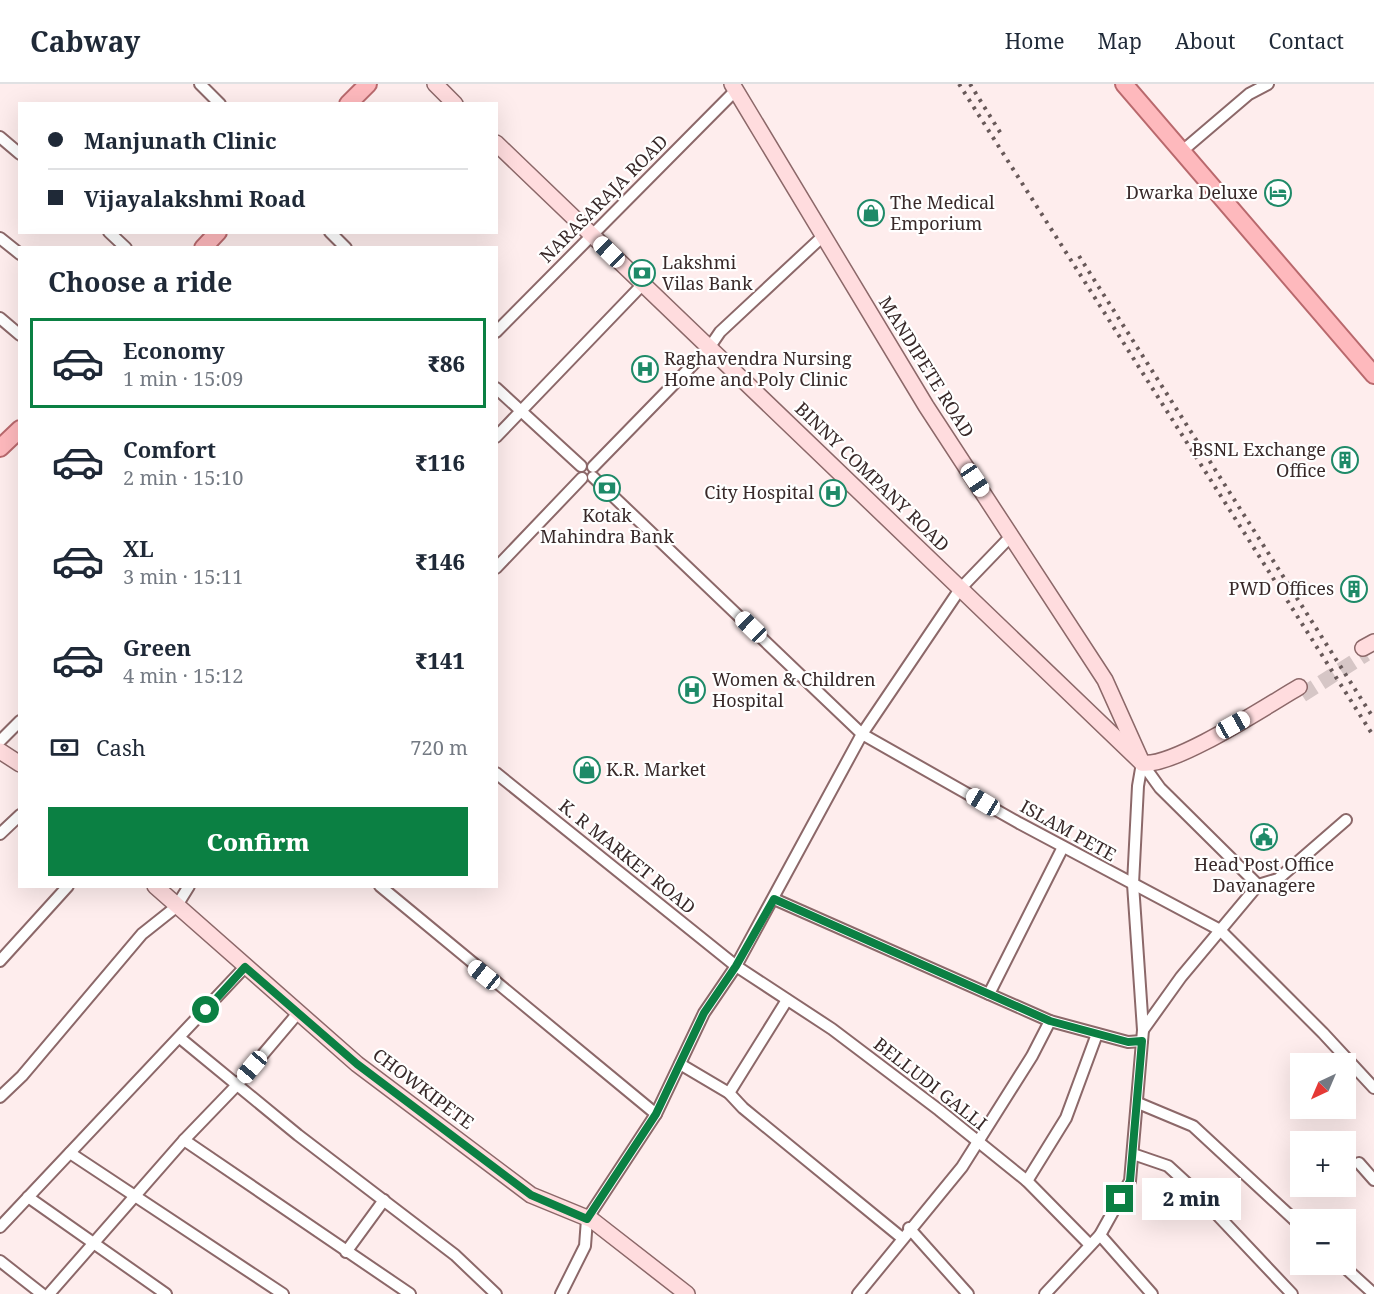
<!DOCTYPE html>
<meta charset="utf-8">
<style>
:root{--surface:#fff;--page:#f6f6f7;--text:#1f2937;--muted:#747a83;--line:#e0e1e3;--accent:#0b8043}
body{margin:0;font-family:"Noto Serif",serif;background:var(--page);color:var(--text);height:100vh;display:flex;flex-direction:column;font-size:22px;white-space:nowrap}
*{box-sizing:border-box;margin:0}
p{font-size:20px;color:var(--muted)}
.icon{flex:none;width:33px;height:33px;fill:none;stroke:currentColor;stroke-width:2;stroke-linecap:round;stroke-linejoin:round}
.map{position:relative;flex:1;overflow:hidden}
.details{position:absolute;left:18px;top:162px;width:480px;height:642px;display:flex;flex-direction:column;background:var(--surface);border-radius:0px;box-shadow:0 6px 24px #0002}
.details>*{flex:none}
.top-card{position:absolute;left:18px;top:18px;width:480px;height:132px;border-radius:0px;box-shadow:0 6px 24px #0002;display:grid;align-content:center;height:132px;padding:0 30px;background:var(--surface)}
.needle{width:39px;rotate:224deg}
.fabs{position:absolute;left:1290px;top:969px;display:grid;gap:12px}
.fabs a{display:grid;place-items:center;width:66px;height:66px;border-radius:0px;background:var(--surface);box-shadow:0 6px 24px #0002;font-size:30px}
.end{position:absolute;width:27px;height:27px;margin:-14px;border:8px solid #0b8043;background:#fff;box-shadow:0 0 0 3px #fff}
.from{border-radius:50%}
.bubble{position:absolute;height:42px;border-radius:0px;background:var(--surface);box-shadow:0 6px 24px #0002;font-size:20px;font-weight:800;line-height:42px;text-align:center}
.car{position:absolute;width:18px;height:36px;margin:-18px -9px;border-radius:8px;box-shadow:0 0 4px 2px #0007;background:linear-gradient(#fff 24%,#345 0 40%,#fff 0 76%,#345 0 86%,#fff 0)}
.top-card b{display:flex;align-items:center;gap:21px;height:57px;font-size:22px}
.top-card b+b{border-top:2px solid var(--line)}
.top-card i{width:15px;height:15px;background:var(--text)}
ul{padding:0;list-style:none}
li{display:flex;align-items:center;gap:18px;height:90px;margin:0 12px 9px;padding:0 18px;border:3px solid transparent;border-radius:0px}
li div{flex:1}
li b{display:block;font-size:22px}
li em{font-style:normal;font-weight:800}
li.current{border-color:var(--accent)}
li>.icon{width:54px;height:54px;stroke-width:1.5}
h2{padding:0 30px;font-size:27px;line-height:72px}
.pay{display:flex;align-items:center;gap:15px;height:66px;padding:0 30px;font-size:22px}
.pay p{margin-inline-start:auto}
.button{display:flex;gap:12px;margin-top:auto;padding:12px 30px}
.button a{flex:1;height:69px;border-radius:0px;background:var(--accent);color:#fff;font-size:24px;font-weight:800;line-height:69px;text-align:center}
header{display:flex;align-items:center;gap:36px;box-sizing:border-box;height:84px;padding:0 30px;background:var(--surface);border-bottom:2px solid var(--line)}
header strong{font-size:28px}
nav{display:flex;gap:33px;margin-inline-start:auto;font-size:21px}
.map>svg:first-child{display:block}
</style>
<header>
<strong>Cabway</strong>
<nav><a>Home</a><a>Map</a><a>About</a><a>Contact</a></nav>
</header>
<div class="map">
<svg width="1374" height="1210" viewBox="0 0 1374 1210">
<rect width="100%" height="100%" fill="#feeded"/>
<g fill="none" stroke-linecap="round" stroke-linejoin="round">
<polyline stroke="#d6c6c6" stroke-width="15" stroke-dasharray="15 8" stroke-linecap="butt" points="1302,611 1366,570"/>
<defs>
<g id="street">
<polyline points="200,0 220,20"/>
<polyline points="0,53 20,70"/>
<polyline points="1181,68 1249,10 1268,0"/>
<polyline points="109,148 126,164"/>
<polyline points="330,148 346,164"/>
<polyline points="0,154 20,170"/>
<polyline points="0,234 20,251"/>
<polyline points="496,248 736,6"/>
<polyline points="496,304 581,382"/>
<polyline points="496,353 643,200"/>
<polyline points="593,383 709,264 720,248 822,153"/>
<polyline points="593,393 862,650 1019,739 1220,846 1323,949 1374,1004"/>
<polyline points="496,484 582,394"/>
<polyline points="0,657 20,637"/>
<polyline points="1142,679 1160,704 1258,801 1181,893 1143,946"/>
<polyline points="496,689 736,882 832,945 939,1026 1027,1097 1090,1161"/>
<polyline points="0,750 20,731"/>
<polyline points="1258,801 1278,795 1346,736"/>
<polyline points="380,802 656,1030"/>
<polyline points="774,815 1050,937 1128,958 1142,957"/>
<polyline points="0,877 68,802"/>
<polyline points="989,910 1063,763"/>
<polyline points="180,954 298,1051 455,1171 496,1210"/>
<polyline points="680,980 729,1009 743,1024 902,1154"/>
<polyline points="729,1009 787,916"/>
<polyline points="0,1013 22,992 142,850 176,823 189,802"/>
<polyline points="1138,1019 1193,1042 1300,1141"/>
<polyline points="184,1056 237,1001 298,929"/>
<polyline points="70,1069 283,1210"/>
<polyline points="1133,1070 1168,1082 1192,1104 1292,1210"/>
<polyline points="1359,1079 1374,1096"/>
<polyline points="1027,1097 1066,1034 1097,950"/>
<polyline points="28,1113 166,1210"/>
<polyline points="0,1143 245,883"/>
<polyline points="909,1144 968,1210"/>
<polyline points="1100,1151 1152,1210"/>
<polyline points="346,1168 384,1116"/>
<polyline points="0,1177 42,1210"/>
<polyline points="1341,1180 1374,1210"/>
<polyline points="49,1210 184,1056 410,1210"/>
<polyline points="561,1210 585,1162 587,1135 656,1030 704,929 736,882 862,650 960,505 1012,451"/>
<polyline points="858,1210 962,1083 1032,972 1050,937"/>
<polyline points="1045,1210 1100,1151 1130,1097 1143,946 1133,800 1138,702 1142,679"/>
</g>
<g id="secondary">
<polyline points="435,0 455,20"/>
<polyline points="732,0 926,322 1105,596 1140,674"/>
<polyline points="496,59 1142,679"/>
<polyline points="1363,564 1374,558"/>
<polyline points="0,667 20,680"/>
<path d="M1142,679C1173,684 1268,621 1299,603"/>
<polyline points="155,802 357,980 531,1111 592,1136 687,1210"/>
</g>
<g id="primary">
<polyline points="1124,0 1374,291"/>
<polyline points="348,20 368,0"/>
<polyline points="203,164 218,148"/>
<polyline points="0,364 20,345"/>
</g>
</defs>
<use href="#street" stroke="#8c6869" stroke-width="14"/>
<use href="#secondary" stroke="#8c6869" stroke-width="18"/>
<use href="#primary" stroke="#b9696d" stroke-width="20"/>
<use href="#street" stroke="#fff" stroke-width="10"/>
<use href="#secondary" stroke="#ffdcde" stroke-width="15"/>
<use href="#primary" stroke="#feb9bd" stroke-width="16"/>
<g stroke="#685959" stroke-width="4" stroke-dasharray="3 6" stroke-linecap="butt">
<polyline points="959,0 1374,653"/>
<polyline points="970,0 1003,53"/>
<polyline points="1079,172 1374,635"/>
</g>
</g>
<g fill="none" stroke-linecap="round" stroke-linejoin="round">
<polyline stroke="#0b8043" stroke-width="8" points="206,926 245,883 357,980 531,1111 587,1135 656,1030 704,929 736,882 774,815 1050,937 1128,958 1142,957 1130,1097 1120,1115"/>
</g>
<defs>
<symbol id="hotel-ring" viewBox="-11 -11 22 22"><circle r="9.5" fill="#fff" stroke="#1e8a68" stroke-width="1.5"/><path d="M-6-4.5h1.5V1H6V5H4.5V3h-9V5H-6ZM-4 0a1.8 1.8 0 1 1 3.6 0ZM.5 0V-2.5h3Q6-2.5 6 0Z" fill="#1e8a68"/></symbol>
<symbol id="shop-ring" viewBox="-11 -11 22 22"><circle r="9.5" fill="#fff" stroke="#1e8a68" stroke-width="1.5"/><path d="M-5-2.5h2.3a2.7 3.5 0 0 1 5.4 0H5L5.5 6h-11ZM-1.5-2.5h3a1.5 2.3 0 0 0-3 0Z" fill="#1e8a68"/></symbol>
<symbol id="bank-ring" viewBox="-11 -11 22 22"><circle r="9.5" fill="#fff" stroke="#1e8a68" stroke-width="1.5"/><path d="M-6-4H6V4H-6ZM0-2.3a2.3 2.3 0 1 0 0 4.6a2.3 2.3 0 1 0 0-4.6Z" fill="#1e8a68"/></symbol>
<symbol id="hospital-ring" viewBox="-11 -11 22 22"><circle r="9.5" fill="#fff" stroke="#1e8a68" stroke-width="1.5"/><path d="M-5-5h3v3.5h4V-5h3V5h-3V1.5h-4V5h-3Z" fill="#1e8a68"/></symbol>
<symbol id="building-ring" viewBox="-11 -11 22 22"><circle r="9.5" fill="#fff" stroke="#1e8a68" stroke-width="1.5"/><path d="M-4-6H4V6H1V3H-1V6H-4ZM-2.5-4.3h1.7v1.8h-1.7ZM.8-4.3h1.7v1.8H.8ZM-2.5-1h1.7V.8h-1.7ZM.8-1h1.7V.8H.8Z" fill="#1e8a68"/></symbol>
<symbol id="civic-ring" viewBox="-11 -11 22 22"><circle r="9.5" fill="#fff" stroke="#1e8a68" stroke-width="1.5"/><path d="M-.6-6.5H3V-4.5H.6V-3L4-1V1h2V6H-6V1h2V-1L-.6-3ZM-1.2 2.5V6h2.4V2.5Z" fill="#1e8a68"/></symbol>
</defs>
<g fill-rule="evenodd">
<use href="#hotel-ring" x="1263" y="94" width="30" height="30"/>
<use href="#shop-ring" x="856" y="114" width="30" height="30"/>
<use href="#bank-ring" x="627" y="174" width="30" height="30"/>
<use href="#hospital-ring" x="630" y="270" width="30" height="30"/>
<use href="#building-ring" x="1330" y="361" width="30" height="30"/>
<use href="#bank-ring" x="592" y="389" width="30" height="30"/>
<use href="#hospital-ring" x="818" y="394" width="30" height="30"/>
<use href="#building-ring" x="1339" y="490" width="30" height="30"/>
<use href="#hospital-ring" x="677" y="591" width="30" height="30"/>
<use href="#shop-ring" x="572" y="671" width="30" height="30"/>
<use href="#civic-ring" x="1249" y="738" width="30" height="30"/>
</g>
<g text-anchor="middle" stroke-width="4.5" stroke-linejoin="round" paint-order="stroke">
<g font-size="18" fill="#382929" stroke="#fff" text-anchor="start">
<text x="1258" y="115" text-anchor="end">Dwarka Deluxe</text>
<text x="890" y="125">The Medical<tspan x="890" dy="21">Emporium</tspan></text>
<text x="662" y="185">Lakshmi<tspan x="662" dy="21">Vilas Bank</tspan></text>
<text x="664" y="281">Raghavendra Nursing<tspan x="664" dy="21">Home and Poly Clinic</tspan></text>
<text x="1326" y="372" text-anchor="end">BSNL Exchange<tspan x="1326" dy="21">Office</tspan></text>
<text x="814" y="415" text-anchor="end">City Hospital</text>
<text x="607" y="438" text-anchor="middle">Kotak<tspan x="607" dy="21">Mahindra Bank</tspan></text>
<text x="1334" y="511" text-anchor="end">PWD Offices</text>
<text x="712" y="602">Women &amp; Children<tspan x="712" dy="21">Hospital</tspan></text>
<text x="606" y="692">K.R. Market</text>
<text x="1264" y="787" text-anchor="middle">Head Post Office<tspan x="1264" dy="21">Davanagere</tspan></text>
</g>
<g font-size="18" fill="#382929" stroke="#fff">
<text transform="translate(604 115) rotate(-45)" y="6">NARASARAJA ROAD</text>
<text transform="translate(926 283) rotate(58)" y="6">MANDIPETE ROAD</text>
<text transform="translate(872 393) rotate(44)" y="6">BINNY COMPANY ROAD</text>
<text transform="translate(1068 747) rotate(29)" y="6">ISLAM PETE</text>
<text transform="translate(627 773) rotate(39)" y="6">K. R MARKET ROAD</text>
<text transform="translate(930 1000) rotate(38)" y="6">BELLUDI GALLI</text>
<text transform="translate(423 1005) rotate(37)" y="6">CHOWKIPETE</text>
</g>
</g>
</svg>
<div class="fabs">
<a><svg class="needle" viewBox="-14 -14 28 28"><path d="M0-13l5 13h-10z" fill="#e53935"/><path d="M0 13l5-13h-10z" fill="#747a83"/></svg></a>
<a>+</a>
<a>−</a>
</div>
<i class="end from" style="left:206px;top:926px"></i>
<i class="end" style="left:1120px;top:1115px"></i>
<div class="bubble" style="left:1142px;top:1094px;width:99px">2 min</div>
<i class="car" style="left:609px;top:168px;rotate:314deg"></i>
<i class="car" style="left:975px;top:396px;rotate:146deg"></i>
<i class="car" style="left:751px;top:543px;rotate:314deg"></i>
<i class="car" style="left:1233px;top:641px;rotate:61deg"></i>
<i class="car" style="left:983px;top:718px;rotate:301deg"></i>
<i class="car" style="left:484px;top:891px;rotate:309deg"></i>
<i class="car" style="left:252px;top:983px;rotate:220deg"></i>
<div class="top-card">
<b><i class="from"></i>Manjunath Clinic</b>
<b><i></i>Vijayalakshmi Road</b>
</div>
<section class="details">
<h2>Choose a ride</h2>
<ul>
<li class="current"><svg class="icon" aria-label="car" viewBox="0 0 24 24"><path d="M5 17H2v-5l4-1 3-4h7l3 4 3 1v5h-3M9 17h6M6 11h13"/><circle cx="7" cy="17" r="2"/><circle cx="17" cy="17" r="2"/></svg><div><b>Economy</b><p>1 min · 15:09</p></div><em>₹86</em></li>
<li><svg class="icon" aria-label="car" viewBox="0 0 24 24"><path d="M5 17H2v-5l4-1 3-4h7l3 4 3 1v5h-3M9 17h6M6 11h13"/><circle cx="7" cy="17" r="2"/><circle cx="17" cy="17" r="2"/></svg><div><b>Comfort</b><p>2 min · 15:10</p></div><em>₹116</em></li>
<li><svg class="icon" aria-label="car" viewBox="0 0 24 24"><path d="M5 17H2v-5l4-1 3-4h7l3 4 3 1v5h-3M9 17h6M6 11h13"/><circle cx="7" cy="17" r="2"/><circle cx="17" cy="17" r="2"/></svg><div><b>XL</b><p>3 min · 15:11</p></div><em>₹146</em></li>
<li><svg class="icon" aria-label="car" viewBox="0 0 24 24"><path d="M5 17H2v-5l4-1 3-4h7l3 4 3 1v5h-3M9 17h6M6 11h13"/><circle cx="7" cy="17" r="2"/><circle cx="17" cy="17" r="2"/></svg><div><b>Green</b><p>4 min · 15:12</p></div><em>₹141</em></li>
</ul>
<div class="pay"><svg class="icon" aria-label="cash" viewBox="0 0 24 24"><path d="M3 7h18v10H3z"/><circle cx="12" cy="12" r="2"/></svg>Cash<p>720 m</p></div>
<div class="button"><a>Confirm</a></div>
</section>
</div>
